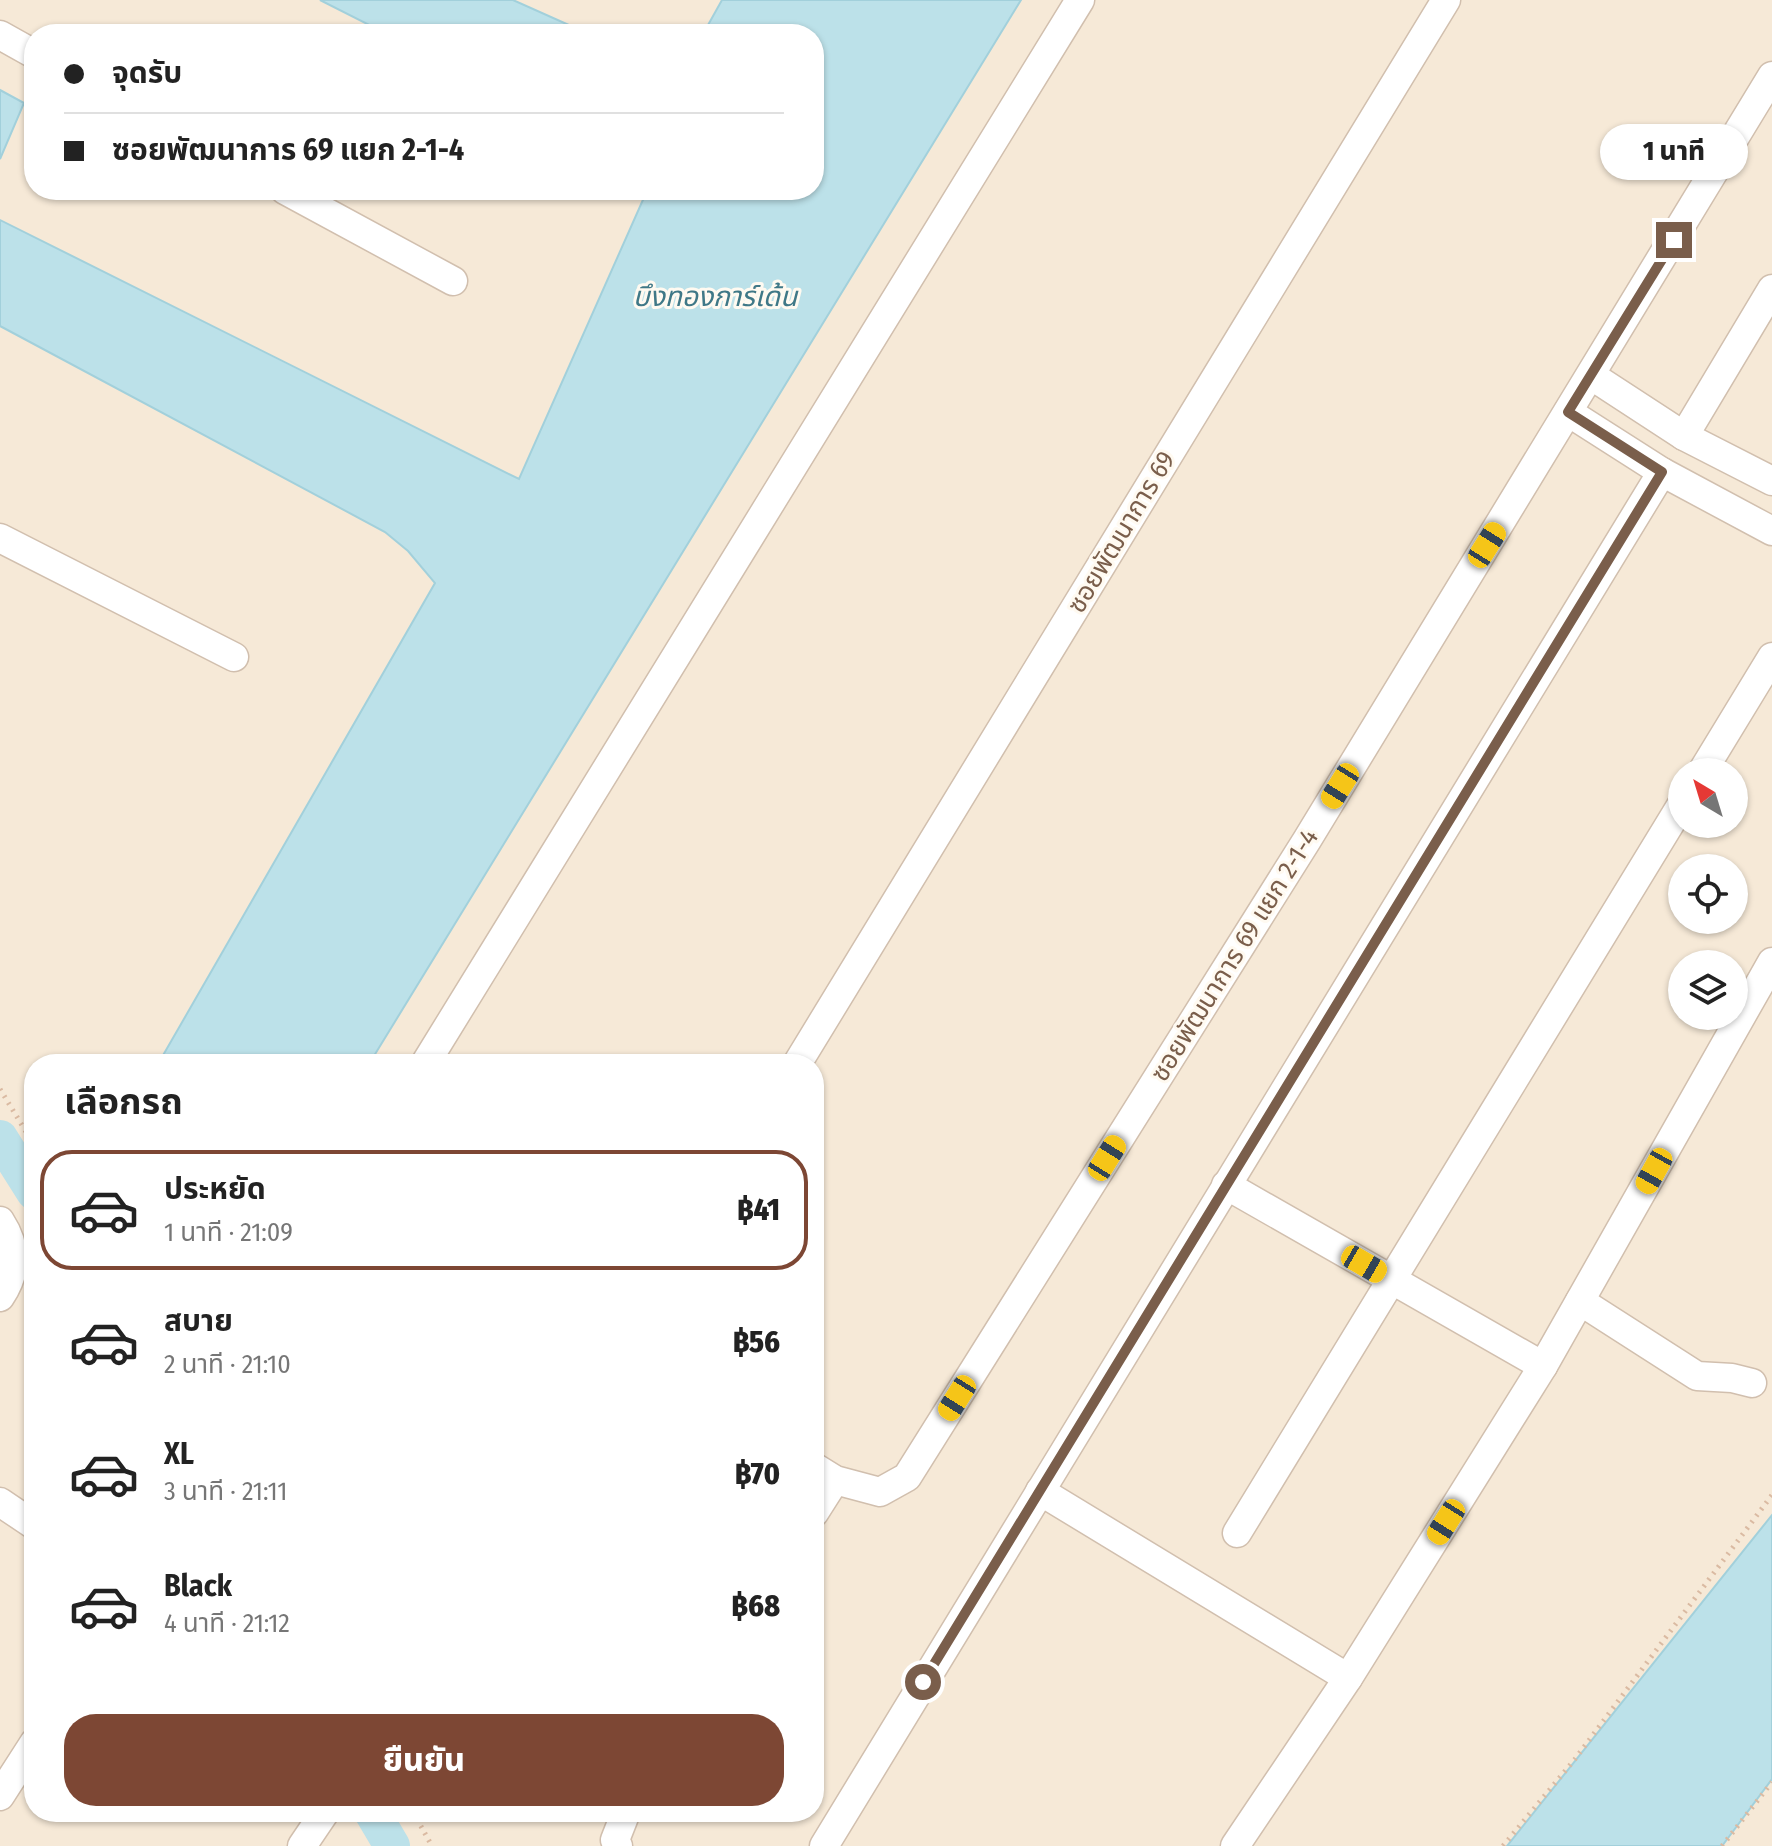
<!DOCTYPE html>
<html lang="th">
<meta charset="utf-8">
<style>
:root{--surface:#fff;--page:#f2f2f2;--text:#222;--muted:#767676;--line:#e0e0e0;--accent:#7d4734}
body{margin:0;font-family:"Fira Sans Condensed","Noto Sans Thai",sans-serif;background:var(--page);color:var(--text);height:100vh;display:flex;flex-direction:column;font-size:30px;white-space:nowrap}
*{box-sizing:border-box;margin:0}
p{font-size:26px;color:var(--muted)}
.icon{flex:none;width:44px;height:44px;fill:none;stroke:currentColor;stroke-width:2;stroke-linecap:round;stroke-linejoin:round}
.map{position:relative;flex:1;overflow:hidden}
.details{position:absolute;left:24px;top:1054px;width:800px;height:768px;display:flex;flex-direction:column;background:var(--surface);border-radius:32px;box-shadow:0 2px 6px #0004}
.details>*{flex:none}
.guide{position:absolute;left:24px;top:24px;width:800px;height:176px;border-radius:32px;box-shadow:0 2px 6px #0004;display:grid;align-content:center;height:176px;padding:0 40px;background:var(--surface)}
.needle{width:52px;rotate:322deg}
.fabs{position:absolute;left:1668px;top:758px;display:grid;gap:16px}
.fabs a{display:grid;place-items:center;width:80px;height:80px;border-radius:50%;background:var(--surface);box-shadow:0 2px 6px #0004;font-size:40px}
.end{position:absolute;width:36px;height:36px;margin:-18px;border:10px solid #7a5e4b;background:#fff;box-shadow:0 0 0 4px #fff}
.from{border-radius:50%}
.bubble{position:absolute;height:56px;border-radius:28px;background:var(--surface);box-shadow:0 2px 6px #0004;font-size:26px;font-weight:800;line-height:56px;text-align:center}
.car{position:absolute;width:24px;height:48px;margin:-24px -12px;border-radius:10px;box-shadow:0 0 6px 2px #0007;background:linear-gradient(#f5c518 24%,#345 0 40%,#f5c518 0 76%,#345 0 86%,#f5c518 0)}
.guide b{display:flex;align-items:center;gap:28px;height:76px;font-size:30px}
.guide b+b{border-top:2px solid var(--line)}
.guide i{width:20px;height:20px;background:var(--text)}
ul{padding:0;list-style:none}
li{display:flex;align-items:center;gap:24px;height:120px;margin:0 16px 12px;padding:0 24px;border:4px solid transparent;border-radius:32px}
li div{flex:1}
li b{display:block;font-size:30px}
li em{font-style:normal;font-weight:800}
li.active{border-color:var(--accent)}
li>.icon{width:72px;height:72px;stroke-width:1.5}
h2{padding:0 40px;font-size:36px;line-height:96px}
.primary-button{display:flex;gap:16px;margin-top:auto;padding:16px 40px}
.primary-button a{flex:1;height:92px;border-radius:32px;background:var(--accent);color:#fff;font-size:32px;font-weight:800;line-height:92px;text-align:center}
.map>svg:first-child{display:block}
</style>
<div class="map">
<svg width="1772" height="1846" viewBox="0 0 1772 1846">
<rect width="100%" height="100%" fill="#fdf7ea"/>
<path fill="#f6e9d7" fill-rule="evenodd" d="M0,0H1772V1846H0ZM34,34H814V190H34ZM1682,772H1734V824H1682ZM1682,868H1734V920H1682ZM1682,964H1734V1016H1682ZM34,1064H814V1812H34Z"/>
<g fill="#bce1e9" stroke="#a2d0db" stroke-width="2">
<polygon points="320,0 513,0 589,34 387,34"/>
<polygon points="722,0 1021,0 369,1064 158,1064 435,583 408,551 385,532 0,326 0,220 519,479 646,193 644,190 814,190 814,34 703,34"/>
<polygon points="0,90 24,103 0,159"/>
<polygon points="1772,1515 1772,1779 1722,1846 1507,1846"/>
</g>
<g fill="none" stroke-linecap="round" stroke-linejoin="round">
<g stroke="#bce1e9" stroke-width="36">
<polyline points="0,1138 34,1192"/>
<polyline points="372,1812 392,1846"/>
</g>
<defs>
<g id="minor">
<polyline points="0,35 34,54"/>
<polyline points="285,190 453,281"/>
<polyline points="1592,376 1684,436 1772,481"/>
<polyline points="1568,412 1662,472 1772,531"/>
<polyline points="1684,436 1772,289"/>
<polyline points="0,538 234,657"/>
<polyline points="1702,772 1772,657"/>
<polyline points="425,1064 1080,0"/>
<polyline points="797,1064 1446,0"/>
<polyline points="1226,1185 1543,1366"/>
<path d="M0,1221C17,1247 17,1272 0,1297"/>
<polyline points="1580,1301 1697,1376 1732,1378 1752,1383"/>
<polyline points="814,1467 835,1480 880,1492 907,1477 1307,840 1772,76"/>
<polyline points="1040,1491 1348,1678"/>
<polyline points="0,1502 34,1525"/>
<polyline points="814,1513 835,1480"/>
<polyline points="1237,1533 1682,804"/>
<polyline points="0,1796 34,1743"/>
<polyline points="302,1846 325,1812"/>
<polyline points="618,1846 615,1840 626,1812"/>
<polyline points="824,1846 1662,472"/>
<polyline points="1235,1846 1348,1678 1543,1366 1772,962"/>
</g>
</defs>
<use href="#minor" stroke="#d1bfae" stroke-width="31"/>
<g stroke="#dabaa2" stroke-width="5" stroke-dasharray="2 6" stroke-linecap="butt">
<polyline points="0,1089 34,1145"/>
<polyline points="413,1812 432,1846"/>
<polyline points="1503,1846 1575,1759 1772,1495"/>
<polyline points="1722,1846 1772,1782"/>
</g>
<use href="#minor" stroke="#fff" stroke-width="28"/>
</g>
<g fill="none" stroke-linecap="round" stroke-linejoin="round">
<polyline stroke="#7a5e4b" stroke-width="10" points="923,1682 1662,472 1568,412 1674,240"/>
</g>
<g text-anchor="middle" stroke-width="6" stroke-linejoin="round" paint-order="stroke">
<g font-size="26" fill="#7a5e4b" stroke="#fffaf1">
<text transform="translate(1121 532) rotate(-59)" y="9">ซอยพัฒนาการ 69</text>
<text transform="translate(1234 955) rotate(-58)" y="9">ซอยพัฒนาการ 69 แยก 2-1-4</text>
</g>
<g font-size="28" font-style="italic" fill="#3f7887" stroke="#fffaf1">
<text x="715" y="306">บึงทองการ์เด้น</text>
</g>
</g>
</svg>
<div class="fabs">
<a><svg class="needle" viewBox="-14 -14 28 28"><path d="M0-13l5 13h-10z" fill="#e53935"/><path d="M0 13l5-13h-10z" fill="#767676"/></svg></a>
<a><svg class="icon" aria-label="locate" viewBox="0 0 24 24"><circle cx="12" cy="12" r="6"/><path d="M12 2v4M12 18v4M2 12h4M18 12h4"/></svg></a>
<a><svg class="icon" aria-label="layers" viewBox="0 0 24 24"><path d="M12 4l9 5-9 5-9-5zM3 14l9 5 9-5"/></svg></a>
</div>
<i class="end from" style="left:923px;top:1682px"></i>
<i class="end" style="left:1674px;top:240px"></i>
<div class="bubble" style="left:1600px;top:124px;width:148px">1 นาที</div>
<i class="car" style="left:1487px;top:545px;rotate:32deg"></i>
<i class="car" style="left:1340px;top:786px;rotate:212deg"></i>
<i class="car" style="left:1107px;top:1158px;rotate:32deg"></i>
<i class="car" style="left:1654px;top:1171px;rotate:209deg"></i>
<i class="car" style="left:1364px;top:1264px;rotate:120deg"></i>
<i class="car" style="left:957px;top:1398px;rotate:212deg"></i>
<i class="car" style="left:1446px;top:1522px;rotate:212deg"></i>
<div class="guide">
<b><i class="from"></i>จุดรับ</b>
<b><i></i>ซอยพัฒนาการ 69 แยก 2-1-4</b>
</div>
<section class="details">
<h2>เลือกรถ</h2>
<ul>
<li class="active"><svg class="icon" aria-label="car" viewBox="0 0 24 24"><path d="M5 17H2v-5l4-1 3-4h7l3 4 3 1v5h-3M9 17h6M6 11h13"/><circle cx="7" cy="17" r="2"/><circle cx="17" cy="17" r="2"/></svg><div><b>ประหยัด</b><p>1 นาที · 21:09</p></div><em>฿41</em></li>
<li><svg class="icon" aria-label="car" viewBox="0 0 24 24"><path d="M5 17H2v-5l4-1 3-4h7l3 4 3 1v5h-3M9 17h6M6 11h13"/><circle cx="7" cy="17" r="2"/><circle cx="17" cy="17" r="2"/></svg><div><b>สบาย</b><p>2 นาที · 21:10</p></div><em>฿56</em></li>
<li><svg class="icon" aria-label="car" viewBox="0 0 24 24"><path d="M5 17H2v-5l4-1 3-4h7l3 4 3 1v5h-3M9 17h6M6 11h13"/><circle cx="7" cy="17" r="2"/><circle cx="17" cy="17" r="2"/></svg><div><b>XL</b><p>3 นาที · 21:11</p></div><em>฿70</em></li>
<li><svg class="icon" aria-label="car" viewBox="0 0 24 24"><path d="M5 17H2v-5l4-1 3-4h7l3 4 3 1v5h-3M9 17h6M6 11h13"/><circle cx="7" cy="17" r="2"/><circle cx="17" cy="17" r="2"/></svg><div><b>Black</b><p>4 นาที · 21:12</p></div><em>฿68</em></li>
</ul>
<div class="primary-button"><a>ยืนยัน</a></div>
</section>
</div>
